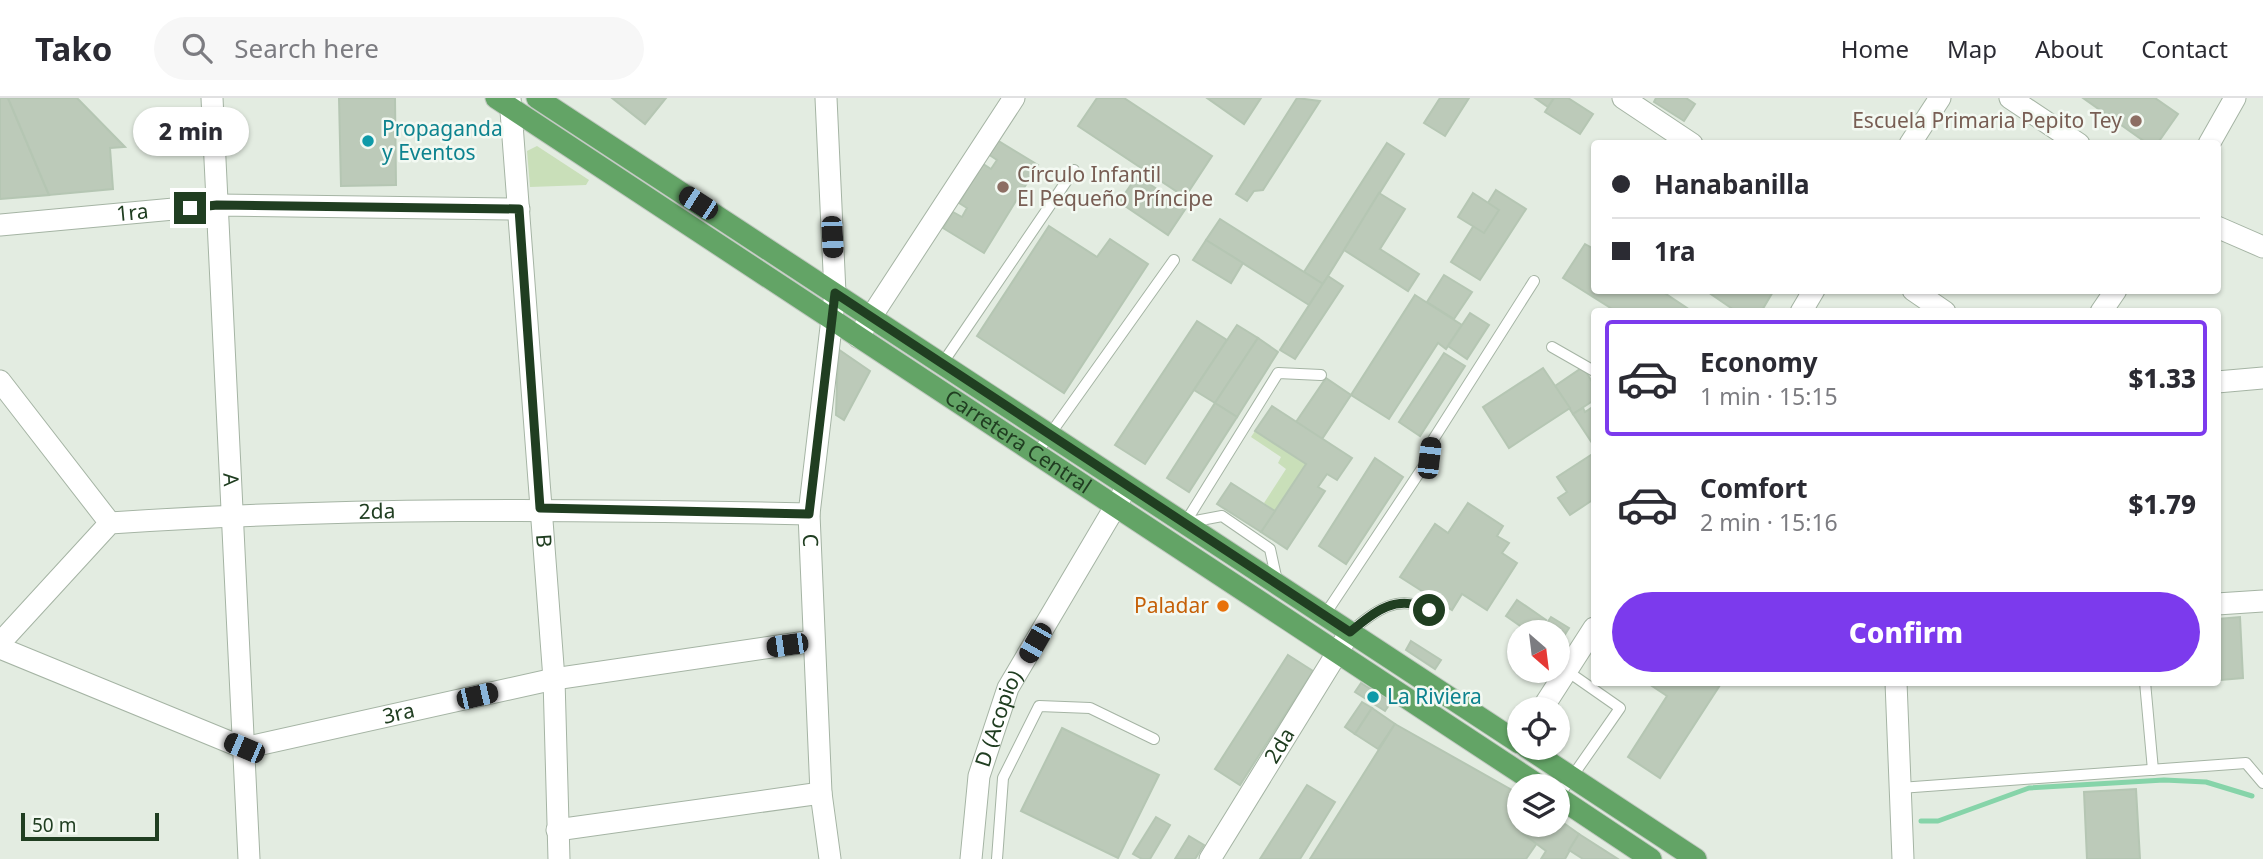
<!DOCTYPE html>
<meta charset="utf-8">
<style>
:root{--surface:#fff;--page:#f7f7f7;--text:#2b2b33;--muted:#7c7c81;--line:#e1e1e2;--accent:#7c3aed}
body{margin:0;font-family:"Noto Sans",sans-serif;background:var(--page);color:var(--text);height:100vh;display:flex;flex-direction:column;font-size:26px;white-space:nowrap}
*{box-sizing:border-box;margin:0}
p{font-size:23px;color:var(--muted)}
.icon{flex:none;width:38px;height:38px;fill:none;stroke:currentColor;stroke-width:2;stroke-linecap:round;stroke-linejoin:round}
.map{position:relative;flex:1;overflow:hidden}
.sheet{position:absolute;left:1591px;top:210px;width:630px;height:378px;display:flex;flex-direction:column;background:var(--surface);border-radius:7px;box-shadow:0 2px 5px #0004}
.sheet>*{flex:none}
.banner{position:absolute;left:1591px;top:42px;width:630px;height:154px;border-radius:7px;box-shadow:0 2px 5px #0004;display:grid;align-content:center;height:154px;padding:0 21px;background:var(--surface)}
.needle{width:46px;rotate:152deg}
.buttons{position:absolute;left:1507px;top:522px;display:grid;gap:14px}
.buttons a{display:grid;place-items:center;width:63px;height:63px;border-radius:50%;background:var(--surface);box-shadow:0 2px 5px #0004;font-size:35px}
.scale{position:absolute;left:21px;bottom:18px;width:138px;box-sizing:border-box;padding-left:7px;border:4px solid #203e21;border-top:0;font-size:19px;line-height:24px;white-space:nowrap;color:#203e21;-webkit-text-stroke:5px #f3f9f2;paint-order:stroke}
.end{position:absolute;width:32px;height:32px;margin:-16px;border:9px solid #203e21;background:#fff;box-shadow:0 0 0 4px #fff}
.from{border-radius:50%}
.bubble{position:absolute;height:49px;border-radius:24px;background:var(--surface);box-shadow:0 2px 5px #0004;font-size:23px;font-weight:800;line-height:49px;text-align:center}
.car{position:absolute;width:21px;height:42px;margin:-21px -10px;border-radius:9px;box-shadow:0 0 5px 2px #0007;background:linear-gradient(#222 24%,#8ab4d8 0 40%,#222 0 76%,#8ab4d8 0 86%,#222 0)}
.banner b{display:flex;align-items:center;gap:24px;height:66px;font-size:26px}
.banner b+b{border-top:2px solid var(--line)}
.banner i{width:18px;height:18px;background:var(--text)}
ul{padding:12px 0 0;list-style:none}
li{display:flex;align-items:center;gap:21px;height:116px;margin:0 14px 10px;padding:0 7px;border:4px solid transparent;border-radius:7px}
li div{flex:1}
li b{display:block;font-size:26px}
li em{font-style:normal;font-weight:800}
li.selected{border-color:var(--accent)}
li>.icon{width:63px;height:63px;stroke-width:1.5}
.primary-button{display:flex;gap:14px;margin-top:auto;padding:14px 21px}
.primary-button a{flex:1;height:80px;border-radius:42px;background:var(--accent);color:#fff;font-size:28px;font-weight:800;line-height:80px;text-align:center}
header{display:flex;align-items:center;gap:42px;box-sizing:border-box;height:98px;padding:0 35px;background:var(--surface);border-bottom:2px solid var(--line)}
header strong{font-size:33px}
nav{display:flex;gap:38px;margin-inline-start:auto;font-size:24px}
.search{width:490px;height:63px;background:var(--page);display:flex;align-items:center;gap:18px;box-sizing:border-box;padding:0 24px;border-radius:38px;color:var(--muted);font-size:26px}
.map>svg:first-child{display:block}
</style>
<header>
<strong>Tako</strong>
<div class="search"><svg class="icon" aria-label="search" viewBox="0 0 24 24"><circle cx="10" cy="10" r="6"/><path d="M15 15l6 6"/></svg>Search here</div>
<nav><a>Home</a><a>Map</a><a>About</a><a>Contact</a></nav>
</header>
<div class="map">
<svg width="2263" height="761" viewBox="0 0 2263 761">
<rect width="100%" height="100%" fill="#e3ece1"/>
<g fill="#c9dfb9">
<polygon points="537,48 589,82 586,87 530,89 527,53"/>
<polygon points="1255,333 1306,366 1275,413 1264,405 1286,371 1278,365 1281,359 1251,339"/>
</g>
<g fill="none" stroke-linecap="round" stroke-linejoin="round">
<polyline stroke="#86d4a9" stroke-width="5" points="1921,723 1938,723 2029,690 2164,682 2206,684 2252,698"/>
</g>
<g fill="#bccab9" stroke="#b5c6b3" stroke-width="2">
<polygon points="0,0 8,0 49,97 0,101"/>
<polygon points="8,0 77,0 125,49 110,50 113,91 49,97"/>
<polygon points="339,0 395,0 396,87 341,88"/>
<polygon points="612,0 666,0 645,26"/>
<polygon points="1097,0 1124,0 1212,58 1185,99 1078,28"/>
<polygon points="1207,0 1261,0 1244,26"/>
<polygon points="1297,0 1320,3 1263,92 1254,93 1247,103 1236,96"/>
<polygon points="1440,0 1469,0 1445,38 1424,25"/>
<polygon points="1535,0 1554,0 1548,9"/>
<polygon points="1554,0 1568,0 1593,16 1580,36 1545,14"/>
<polygon points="1656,0 1686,0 1695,6 1684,23 1654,4"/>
<polygon points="2083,0 2155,0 2178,16 2157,46 2148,46"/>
<polygon points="997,42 1038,67 984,155 943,130 953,114 962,119 967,110 959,105 983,66 991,71 997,62 988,56"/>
<polygon points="1387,45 1404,56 1323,186 1304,174"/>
<polygon points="1137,78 1186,110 1168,137 1119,104"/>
<polygon points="1496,92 1526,111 1480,182 1451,164"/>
<polygon points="1379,95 1405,111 1380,151 1419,176 1408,193 1344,152"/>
<polygon points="1473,95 1499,112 1484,135 1458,119"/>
<polygon points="1220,121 1323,186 1309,207 1206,142"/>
<polygon points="1049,128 1097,159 1110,141 1148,166 1064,295 977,238"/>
<polygon points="1206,142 1243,165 1231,185 1193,162"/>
<polygon points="1585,146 1594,151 1594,192 1660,192 1693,214 1617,214 1563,180"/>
<polygon points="1444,177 1472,194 1454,221 1427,204"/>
<polygon points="1328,178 1343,188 1295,261 1280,252"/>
<polygon points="1705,192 1774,192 1761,214 1737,214"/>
<polygon points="1415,197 1462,227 1446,251 1438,245 1389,321 1351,297"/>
<polygon points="1470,215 1489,227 1467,261 1448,248"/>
<polygon points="1197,223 1227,242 1145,366 1115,347"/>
<polygon points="1237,227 1258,240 1215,305 1194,292"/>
<polygon points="1258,240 1278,254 1237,319 1215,305"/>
<polygon points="838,251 870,273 844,322 836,317"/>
<polygon points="1444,255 1465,268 1420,338 1399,324"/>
<polygon points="1583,269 1594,287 1594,302 1573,316 1555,288"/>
<polygon points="1543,270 1570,310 1509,350 1483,309"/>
<polygon points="1326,280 1351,297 1322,341 1296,324"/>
<polygon points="1215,305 1237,319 1189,394 1167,380"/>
<polygon points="1272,308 1352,360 1337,382 1327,376 1318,389 1325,393 1287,451 1261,434 1306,366 1255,333"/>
<polygon points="1594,308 1594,348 1573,316 1583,310 1585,314"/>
<polygon points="1594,355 1594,401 1570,417 1558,400 1567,394 1557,379"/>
<polygon points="1375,360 1403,379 1346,466 1319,448"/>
<polygon points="1231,385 1275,413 1261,434 1217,406"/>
<polygon points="1468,405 1503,428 1497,438 1509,445 1502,455 1517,465 1487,512 1462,496 1452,512 1400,479 1435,426 1448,435"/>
<polygon points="1517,502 1546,522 1538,534 1529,534 1506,518"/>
<polygon points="1551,519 1569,530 1559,546 1558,534 1541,534"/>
<polygon points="2240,519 2243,580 2221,582 2218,521"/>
<polygon points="1411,543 1441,562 1435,571 1406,552"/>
<polygon points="1288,557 1313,573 1240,687 1215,671"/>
<polygon points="1646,584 1722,584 1660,680 1628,659 1667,598"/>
<polygon points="1361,585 1391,604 1385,613 1355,594"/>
<polygon points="1362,604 1372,610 1355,636 1345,629"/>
<polygon points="1372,610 1395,626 1378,651 1355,636"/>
<polygon points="1395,626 1519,696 1519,726 1527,726 1522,735 1537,745 1526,761 1310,761"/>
<polygon points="1062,630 1159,677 1118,760 1021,713"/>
<polygon points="1307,687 1335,704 1300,761 1260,761"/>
<polygon points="2136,691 2140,761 2087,761 2084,694"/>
<polygon points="1156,719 1170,727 1150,761 1142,761 1133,756"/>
<polygon points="1558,721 1579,736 1565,761 1541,761 1546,753 1522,735 1527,726 1558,726"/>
<polygon points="1579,736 1618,761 1583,761 1569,752"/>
<polygon points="1189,738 1204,747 1195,761 1175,761"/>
</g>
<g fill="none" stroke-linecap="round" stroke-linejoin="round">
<defs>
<g id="service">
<polyline points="1552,249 1594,273"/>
<polyline points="942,266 1074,72"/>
<polyline points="1036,356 1174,162"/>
<polyline points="1277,483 1270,451 1222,418 1185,425 1278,275 1321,277"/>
<polyline points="1322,521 1429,360 1431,345 1534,183"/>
<path d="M1350,534C1375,513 1397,495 1429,512"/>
<polyline points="2145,584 2153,672"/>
<polyline points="1900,690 2246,665 2263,685"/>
<polyline points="1558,699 1620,610 1567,573"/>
<polyline points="997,761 1003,680 1039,608 1090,610 1154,641"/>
</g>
<g id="minor">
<path id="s1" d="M212,0L249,761"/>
<path id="s2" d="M510,0L554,581L559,761"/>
<path id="s3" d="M826,0L835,195L809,416L821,695L830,761"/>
<polyline points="1623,0 1692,46"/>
<polyline points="2010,0 2079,46"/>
<polyline points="2209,46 2235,0"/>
<path id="s4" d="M0,127L217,107L519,111"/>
<polyline points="2217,129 2263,149"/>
<polyline points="1913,192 1945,214"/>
<polyline points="2101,214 2116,192"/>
<polyline points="858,239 1014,0"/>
<polyline points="0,283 110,425"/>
<polyline points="2217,284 2263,280"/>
<polyline points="2217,506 2263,503"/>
<path id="s5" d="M0,545L110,425C343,409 576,411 809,416"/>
<path id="s6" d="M0,550L244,650L554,581L813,543"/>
<polyline points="1896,584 1903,761"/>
<polyline points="557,732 821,695"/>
<path id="s7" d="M971,761L979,678L1008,590L1125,392"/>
<path id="s8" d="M1210,761L1350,534"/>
</g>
<g id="tertiary">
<polyline points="1910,46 1940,0"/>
<polyline points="1801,214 1814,192"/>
<polyline points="1542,611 1594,530"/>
</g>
<g id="primary">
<path id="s9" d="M496,0L1540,688"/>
<polyline points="537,0 1519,645"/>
<polyline points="1526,649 1696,761"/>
<polyline points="1558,699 1651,761"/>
</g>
</defs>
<use href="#service" stroke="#a5b4a4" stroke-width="12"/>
<use href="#minor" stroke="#a5b4a4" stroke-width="23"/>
<use href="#tertiary" stroke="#a5b4a4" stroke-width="23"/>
<use href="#primary" stroke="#c1c9c1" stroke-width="23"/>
<use href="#service" stroke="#fff" stroke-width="10"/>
<use href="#minor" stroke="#fff" stroke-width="21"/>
<use href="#tertiary" stroke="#fff" stroke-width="21"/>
<use href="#primary" stroke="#63a466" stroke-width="21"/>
</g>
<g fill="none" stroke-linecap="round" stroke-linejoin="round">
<path stroke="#203e21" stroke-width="9" d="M190,110L217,107L519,111L540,410L809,416L835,195L1350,534C1375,513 1397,495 1429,512"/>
</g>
<g fill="#8d6e63" stroke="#f3f9f2" stroke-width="2.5">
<circle cx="2136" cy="23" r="7"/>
<circle cx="1003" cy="89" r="7"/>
</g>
<g fill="#0f9aa8" stroke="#f3f9f2" stroke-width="2.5">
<circle cx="368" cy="43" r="7"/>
<circle cx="1373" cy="599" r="7"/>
</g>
<circle fill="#e8710a" stroke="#f3f9f2" stroke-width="2.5" cx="1223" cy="508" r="7"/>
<g text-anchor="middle" stroke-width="5" stroke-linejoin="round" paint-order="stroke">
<g font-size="21" fill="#785e54" stroke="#f3f9f2" text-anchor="end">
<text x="2122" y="30">Escuela Primaria Pepito Tey</text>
<text x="1017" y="84" text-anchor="start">Círculo Infantil<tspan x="1017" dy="24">El Pequeño Príncipe</tspan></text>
</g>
<g font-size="21" fill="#0d838f" stroke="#f3f9f2" text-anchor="start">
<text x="382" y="38">Propaganda<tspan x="382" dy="24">y Eventos</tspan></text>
<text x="1387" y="606">La Riviera</text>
</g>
<g font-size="21" fill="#203e21" stroke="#f3f9f2">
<text dy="7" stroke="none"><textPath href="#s4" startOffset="133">1ra</textPath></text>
<text dy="7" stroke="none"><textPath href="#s9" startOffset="625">Carretera Central</textPath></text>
<text dy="7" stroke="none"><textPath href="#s1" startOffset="382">A</textPath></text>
<text dy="7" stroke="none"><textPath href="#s5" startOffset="430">2da</textPath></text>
<text dy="7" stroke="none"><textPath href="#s2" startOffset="444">B</textPath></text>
<text dy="7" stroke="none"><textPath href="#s3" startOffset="444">C</textPath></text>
<text dy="7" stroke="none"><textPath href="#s6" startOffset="422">3ra</textPath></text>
<text dy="7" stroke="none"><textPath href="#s7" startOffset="144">D (Acopio)</textPath></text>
<text dy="7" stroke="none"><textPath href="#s8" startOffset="133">2da</textPath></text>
</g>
<g font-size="21" fill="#c56008" stroke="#f3f9f2" text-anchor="end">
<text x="1209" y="515">Paladar</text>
</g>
</g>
</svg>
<div class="buttons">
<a><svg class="needle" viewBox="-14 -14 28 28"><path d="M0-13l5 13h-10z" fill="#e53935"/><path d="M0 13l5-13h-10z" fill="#7c7c81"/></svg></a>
<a><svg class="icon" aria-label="locate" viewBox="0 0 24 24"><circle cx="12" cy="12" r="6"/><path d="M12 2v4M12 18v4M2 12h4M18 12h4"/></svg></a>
<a><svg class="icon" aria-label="layers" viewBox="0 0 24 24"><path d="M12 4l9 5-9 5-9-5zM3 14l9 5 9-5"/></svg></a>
</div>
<div class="scale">50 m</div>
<i class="end from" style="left:1429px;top:512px"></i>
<i class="end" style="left:190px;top:110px"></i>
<div class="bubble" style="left:133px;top:9px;width:116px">2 min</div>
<i class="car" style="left:698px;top:105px;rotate:303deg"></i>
<i class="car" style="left:832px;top:139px;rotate:177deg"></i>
<i class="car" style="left:1429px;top:360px;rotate:7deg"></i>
<i class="car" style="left:1035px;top:545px;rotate:210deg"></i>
<i class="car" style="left:787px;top:547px;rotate:262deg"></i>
<i class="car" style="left:477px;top:598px;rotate:77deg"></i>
<i class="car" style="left:244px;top:650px;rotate:293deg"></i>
<div class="banner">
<b><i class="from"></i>Hanabanilla</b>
<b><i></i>1ra</b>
</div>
<section class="sheet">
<ul>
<li class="selected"><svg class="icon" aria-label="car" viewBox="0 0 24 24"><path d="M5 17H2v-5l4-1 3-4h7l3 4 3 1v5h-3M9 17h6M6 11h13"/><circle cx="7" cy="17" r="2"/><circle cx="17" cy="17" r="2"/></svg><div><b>Economy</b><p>1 min · 15:15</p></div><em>$1.33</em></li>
<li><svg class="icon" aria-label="car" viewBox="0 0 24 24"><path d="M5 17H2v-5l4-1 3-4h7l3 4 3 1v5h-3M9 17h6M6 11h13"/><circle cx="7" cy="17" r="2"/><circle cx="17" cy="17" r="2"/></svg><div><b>Comfort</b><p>2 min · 15:16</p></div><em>$1.79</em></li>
</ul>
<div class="primary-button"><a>Confirm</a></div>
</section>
</div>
